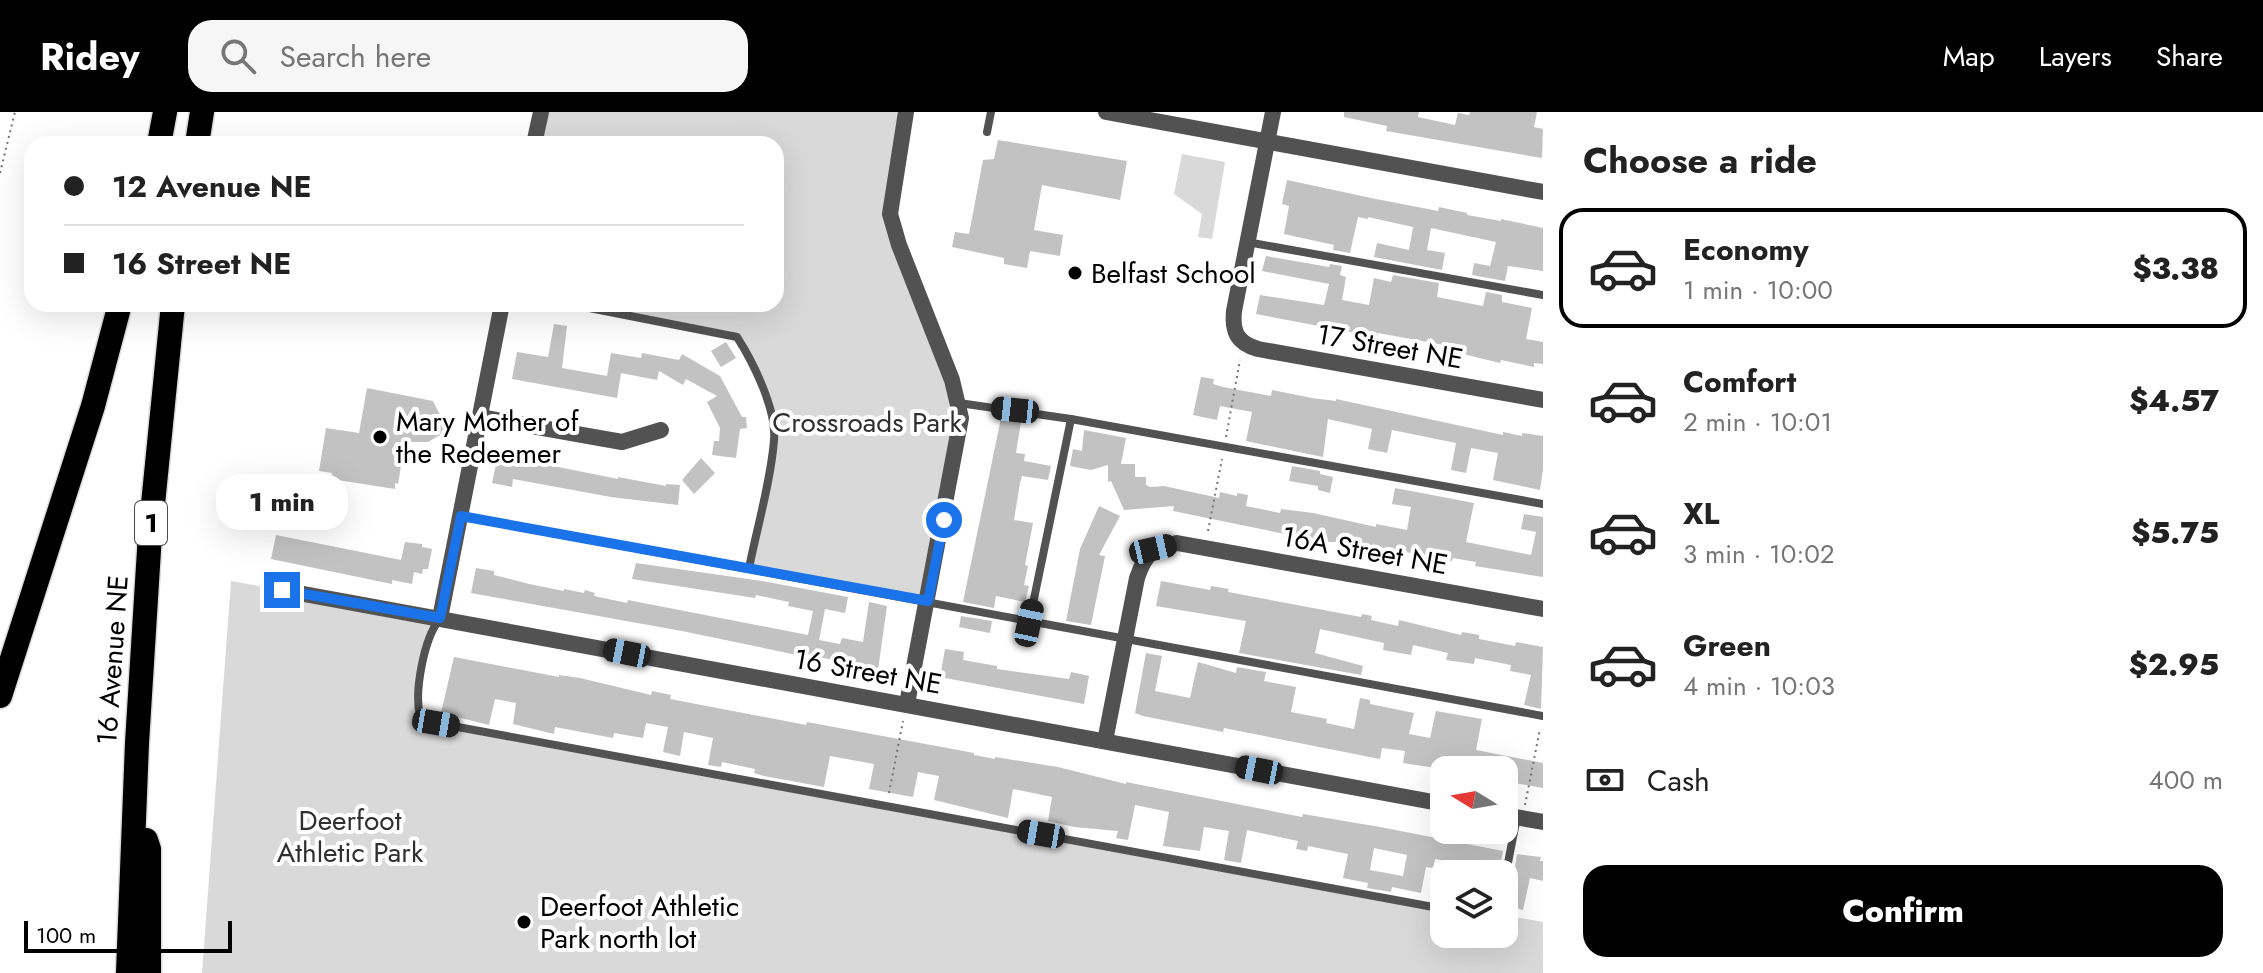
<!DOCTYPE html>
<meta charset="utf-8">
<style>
:root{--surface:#fff;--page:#f6f6f6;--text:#222;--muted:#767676;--line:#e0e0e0;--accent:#000}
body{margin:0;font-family:Jost,sans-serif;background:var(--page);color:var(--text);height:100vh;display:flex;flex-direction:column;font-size:30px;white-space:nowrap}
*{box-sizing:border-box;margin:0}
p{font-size:26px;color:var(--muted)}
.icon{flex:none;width:44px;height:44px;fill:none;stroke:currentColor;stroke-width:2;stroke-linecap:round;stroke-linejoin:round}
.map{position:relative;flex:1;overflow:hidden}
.details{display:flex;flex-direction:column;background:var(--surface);width:720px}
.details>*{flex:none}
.hud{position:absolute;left:24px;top:24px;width:760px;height:176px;border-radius:24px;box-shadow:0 8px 32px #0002;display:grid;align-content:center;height:176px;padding:0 40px;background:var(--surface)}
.needle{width:52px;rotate:281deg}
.buttons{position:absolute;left:1430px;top:644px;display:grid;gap:16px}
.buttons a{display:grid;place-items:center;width:88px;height:88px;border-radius:16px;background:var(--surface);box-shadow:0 8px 32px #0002;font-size:40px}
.scale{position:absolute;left:24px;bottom:20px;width:208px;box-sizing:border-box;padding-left:8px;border:4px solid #000;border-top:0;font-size:22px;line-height:28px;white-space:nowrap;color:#000;-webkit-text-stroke:6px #fff;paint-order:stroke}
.end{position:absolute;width:36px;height:36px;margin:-18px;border:10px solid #1a73e8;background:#fff;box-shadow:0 0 0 4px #fff}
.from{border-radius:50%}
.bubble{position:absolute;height:56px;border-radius:24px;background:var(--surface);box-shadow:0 8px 32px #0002;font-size:26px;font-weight:800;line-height:56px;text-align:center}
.car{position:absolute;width:24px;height:48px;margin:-24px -12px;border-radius:10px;box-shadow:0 0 6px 2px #0007;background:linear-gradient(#222 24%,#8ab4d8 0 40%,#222 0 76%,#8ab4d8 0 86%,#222 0)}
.hud b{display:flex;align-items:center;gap:28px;height:76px;font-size:30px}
.hud b+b{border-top:2px solid var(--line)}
.hud i{width:20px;height:20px;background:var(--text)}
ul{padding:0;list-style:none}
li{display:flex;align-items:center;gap:24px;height:120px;margin:0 16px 12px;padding:0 24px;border:4px solid transparent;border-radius:24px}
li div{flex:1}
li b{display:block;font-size:30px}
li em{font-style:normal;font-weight:800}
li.selected{border-color:var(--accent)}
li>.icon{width:72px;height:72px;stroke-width:1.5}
h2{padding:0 40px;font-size:36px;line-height:96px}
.pay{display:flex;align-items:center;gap:20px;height:88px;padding:0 40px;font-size:30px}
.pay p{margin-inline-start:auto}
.action{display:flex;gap:16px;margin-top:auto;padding:16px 40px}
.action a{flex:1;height:92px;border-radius:24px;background:var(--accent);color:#fff;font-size:32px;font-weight:800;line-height:92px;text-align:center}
header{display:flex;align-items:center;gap:48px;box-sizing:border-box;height:112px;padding:0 40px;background:var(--accent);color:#fff}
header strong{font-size:38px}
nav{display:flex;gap:44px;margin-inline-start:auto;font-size:28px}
.search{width:560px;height:72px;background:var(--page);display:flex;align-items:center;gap:20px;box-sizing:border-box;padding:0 28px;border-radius:24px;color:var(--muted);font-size:30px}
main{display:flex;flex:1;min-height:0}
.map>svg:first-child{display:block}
</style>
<header>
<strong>Ridey</strong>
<div class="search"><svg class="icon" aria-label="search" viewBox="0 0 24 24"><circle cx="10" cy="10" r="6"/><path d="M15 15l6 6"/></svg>Search here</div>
<nav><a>Map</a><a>Layers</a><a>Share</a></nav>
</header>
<main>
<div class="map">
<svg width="1543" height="861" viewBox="0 0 1543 861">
<rect width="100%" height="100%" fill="#fff"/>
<g fill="#d9d9d9">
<polygon points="541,0 906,0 890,86 959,291 928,489 749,456 775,327 771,302 737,225 569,192 776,192 776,32 534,32"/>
<polygon points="1182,42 1225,50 1212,127 1198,125 1202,102 1174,82"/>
<polygon points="231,469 440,506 431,518 416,590 427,608 1444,797 1444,822 1504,822 1504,803 1543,810 1543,861 202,861"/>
</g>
<g fill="#c2c2c2" fill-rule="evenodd">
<polygon points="1344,0 1419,0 1418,5 1455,13 1458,1 1469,3 1470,0 1537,0 1534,15 1543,17 1542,46 1386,19 1387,14 1344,5"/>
<polygon points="998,28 1127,49 1120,88 1042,73 1034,118 1063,123 1060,144 1030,139 1027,156 1004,152 1004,146 952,135 955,120 969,122 983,48 994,47"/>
<polygon points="1287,68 1376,87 1438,99 1439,95 1467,101 1467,103 1501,109 1501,107 1543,116 1543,159 1508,154 1505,169 1472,163 1474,151 1490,154 1496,130 1431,116 1427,138 1445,141 1442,158 1374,145 1377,131 1409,138 1413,115 1368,105 1368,107 1358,105 1350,141 1333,138 1334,133 1284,122 1289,94 1282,92"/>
<polygon points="1266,144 1329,155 1330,152 1342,154 1340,163 1346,165 1342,188 1369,193 1374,166 1391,170 1393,163 1439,171 1437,185 1483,194 1486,180 1502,183 1502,190 1532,196 1526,227 1543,230 1543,252 1534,251 1534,255 1501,248 1500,251 1443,237 1444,233 1378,221 1377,225 1256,202 1260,183 1324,193 1329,172 1262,159"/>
<polygon points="554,212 567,214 562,256 607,264 611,241 641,246 642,241 679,248 682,242 720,264 742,305 746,305 747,316 740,317 736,346 712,343 714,329 719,329 720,316 707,290 717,284 686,267 683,273 659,259 657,268 621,261 617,286 512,267 517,240 548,245"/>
<polygon points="726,230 736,246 721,255 711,239"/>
<polygon points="1201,265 1214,267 1213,272 1223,275 1271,284 1272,278 1312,286 1336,289 1336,287 1503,323 1503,320 1522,324 1522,321 1543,324 1543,357 1540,378 1493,368 1498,341 1471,336 1466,361 1451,358 1456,331 1392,318 1387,341 1368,337 1372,317 1328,307 1323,345 1246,329 1252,300 1220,294 1217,308 1193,303"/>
<polygon points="367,276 433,289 443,309 444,316 440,323 428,330 405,330 398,372 395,371 395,377 331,367 332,361 319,359 326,316 359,321"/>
<polygon points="1001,306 1021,310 1016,341 1025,342 1024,349 1051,354 1048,368 1022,364 1020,371 1014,408 1033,411 1025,453 1028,454 1024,473 1029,474 1025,490 996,484 994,496 963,490"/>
<polygon points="1084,318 1126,326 1121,352 1135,352 1135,365 1146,365 1146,373 1150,375 1164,374 1219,386 1220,380 1237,384 1237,381 1248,383 1246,394 1280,401 1281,397 1313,401 1376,415 1376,412 1407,418 1411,395 1392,392 1395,376 1474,391 1466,430 1531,443 1536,420 1521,417 1524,402 1543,405 1543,465 1475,454 1476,450 1453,446 1452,449 1337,427 1337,430 1328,430 1305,426 1304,432 1289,429 1290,423 1173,399 1174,394 1124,398 1111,369 1108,370 1108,353 1091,358 1070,354 1073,337 1082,339"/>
<polygon points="498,343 618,367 618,365 666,374 666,372 680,373 678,393 611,385 513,367 512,375 492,371"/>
<polygon points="701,346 715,361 694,382 682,368"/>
<polygon points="1292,354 1320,359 1320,362 1333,365 1330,381 1318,378 1318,374 1289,369"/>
<polygon points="1099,394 1120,404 1099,443 1105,444 1091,513 1066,509 1080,437"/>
<polygon points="276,423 401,448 405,430 422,432 422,435 432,437 428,457 423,457 422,462 414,460 412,472 392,468 392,472 271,447"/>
<polygon points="636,451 762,469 848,485 845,501 825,497 819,528 840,532 842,526 863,530 869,490 887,494 878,558 797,540 797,543 682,519 471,481 476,456 494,459 494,463 529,472 564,479 564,477 584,481 585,478 595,481 594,484 627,491 628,488 808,523 813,499 788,494 789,490 756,483 755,486 632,467"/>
<polygon points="1161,469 1210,478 1211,474 1229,477 1228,480 1361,505 1362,502 1372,504 1371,508 1398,514 1399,508 1461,523 1462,520 1479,523 1479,527 1515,534 1516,530 1543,535 1541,597 1524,593 1531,563 1510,559 1511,553 1475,546 1474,552 1446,548 1448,541 1413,533 1411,543 1383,538 1384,531 1320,517 1315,541 1363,554 1361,563 1239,541 1246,509 1156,494"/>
<polygon points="961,504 992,509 990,521 959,515"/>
<polygon points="945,537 964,540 963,548 997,554 997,557 1069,567 1071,560 1089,564 1084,592 940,565"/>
<polygon points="1146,541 1162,544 1155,579 1190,586 1198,550 1236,561 1237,555 1266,560 1264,569 1296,575 1291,600 1327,607 1326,611 1354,617 1360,586 1370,588 1370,592 1414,601 1409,622 1430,626 1436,599 1482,607 1476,638 1543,651 1543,676 1504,669 1504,658 1449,658 1403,651 1405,639 1382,636 1380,647 1224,616 1223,620 1143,604 1135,601"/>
<path d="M454,545L559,565V563L580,566L651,583L652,579L671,583L670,587L806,613L807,610L974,641V643L995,647V645L1058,655L1126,672V670L1302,705L1303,702L1380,715L1503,739L1499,759L1435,747L1433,756L1426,755L1421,781L1392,775L1391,780L1367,776L1368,771L1343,766L1348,742L1308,734L1307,739L1296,737L1298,729L1247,718L1241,751L1224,748L1229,719L1204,715L1200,739L1163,734L1169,700L1135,693L1128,728L1116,726L1118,719L1074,715L1048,709L1052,685L1013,677L1008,706L934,688L939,664L918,660L913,685L869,677L874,652L830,644L824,675L764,664L754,661L755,657L722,650L721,655L708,653L713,626L684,620L680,644L663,640L668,615L646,611L643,626L614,621L613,626L555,615L554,622L513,612L516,591L495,587L489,613L441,601ZM1374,736L1407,743L1403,764L1370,758Z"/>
<polygon points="1517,742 1541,745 1540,749 1543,749 1543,769 1530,766 1523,798 1509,794"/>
</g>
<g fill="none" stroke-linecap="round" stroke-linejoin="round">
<defs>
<g id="highway">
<polyline points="159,32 165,0"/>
<polyline points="197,32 202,0"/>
<polyline points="0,584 93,294 120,192"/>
<polyline points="146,728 149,737 149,861"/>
<polyline points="128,861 137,631 150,422 173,192"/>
</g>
</defs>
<use href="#highway" stroke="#dbdbdb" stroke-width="27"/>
<g stroke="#747474" stroke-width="2" stroke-dasharray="2 4" stroke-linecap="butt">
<polyline points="0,61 15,0"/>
<polyline points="1226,325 1240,248"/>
<polyline points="1208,419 1222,347"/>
<polyline points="889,681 903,609"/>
<polyline points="1525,693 1540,617"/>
</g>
<g stroke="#525252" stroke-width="8">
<polyline points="987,20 991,0"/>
<polyline points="1247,130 1543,183"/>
<path d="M569,192L737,225C753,250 777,298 774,328C771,368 757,416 749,456"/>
<polyline points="959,291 1071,307 1543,392"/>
<polyline points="461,404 1543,604"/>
<path d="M439,508C424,527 414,580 420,603L436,611L1444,797"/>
<polyline points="1029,511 1071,307"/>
<polyline points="1504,771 1517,705"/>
</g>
<g stroke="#525252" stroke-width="16">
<polyline points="906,0 890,102 899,133 952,268 961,306 907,592"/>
<polyline points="1106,0 1543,80"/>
<path d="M1273,0L1234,199C1232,220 1237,231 1258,237L1543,288"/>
<polyline points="534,32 541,0"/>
<polyline points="480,305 622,330 661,318"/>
<polyline points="282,478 1444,692"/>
<polyline points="440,506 502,192"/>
<path d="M1105,629L1137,466C1146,440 1151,438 1177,431L1543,497"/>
<polyline points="1504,703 1543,710"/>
</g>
<use href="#highway" stroke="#000" stroke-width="24"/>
</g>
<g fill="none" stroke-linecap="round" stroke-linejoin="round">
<polyline stroke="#1a73e8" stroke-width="10" points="282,478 440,506 461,404 928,489 944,408"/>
</g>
<g fill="#000" stroke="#fff" stroke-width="3">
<circle cx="1075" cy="161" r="8"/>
<circle cx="380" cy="325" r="8"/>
<circle cx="524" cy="810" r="8"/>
</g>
<g text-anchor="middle" stroke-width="8" stroke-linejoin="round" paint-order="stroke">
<rect fill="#fff" stroke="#4c4c4c" stroke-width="2" x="135" y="389" width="32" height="44" rx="6"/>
<g font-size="26" font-weight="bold" fill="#000">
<text x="151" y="420">1</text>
</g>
<g font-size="28" fill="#000" stroke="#fff" text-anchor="start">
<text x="1091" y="171">Belfast School</text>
<text x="396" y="319">Mary Mother of<tspan x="396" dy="32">the Redeemer</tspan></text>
<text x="540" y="804">Deerfoot Athletic<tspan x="540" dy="32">Park north lot</tspan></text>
</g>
<g font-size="28" fill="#000" stroke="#fff">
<text transform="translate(1390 234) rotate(10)" y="10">17 Street NE</text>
<text transform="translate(1365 438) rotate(10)" y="10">16A Street NE</text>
<text transform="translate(112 548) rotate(-86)" y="10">16 Avenue NE</text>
<text transform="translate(868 559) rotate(10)" y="10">16 Street NE</text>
</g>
<g font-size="28" fill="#303030" stroke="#fff">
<text x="867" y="320">Crossroads Park</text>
<text x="350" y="718">Deerfoot<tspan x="350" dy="32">Athletic Park</tspan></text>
</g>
</g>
</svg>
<div class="buttons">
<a><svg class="needle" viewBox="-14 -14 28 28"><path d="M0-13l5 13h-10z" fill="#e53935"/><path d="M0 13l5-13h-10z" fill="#767676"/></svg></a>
<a><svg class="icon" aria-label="layers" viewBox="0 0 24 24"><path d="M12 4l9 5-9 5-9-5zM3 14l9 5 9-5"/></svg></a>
</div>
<div class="scale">100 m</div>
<i class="end from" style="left:944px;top:408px"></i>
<i class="end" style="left:282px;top:478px"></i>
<div class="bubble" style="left:216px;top:362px;width:132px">1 min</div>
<i class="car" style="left:1015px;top:298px;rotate:276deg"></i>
<i class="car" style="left:1153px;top:437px;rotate:77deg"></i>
<i class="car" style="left:1029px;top:511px;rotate:12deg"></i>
<i class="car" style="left:627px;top:541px;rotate:281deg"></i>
<i class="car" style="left:436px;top:611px;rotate:100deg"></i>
<i class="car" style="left:1259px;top:658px;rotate:281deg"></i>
<i class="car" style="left:1041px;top:722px;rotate:280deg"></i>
<div class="hud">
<b><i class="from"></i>12 Avenue NE</b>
<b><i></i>16 Street NE</b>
</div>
</div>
<section class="details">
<h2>Choose a ride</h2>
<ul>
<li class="selected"><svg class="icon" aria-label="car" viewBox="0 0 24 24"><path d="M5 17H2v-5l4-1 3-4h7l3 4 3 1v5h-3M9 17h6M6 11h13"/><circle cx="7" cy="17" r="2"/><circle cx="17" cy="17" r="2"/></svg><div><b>Economy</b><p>1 min · 10:00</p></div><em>$3.38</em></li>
<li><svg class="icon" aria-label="car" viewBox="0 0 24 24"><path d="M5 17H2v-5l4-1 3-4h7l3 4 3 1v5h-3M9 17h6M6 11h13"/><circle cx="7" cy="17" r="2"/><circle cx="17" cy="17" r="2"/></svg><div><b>Comfort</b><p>2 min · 10:01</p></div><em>$4.57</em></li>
<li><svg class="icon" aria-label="car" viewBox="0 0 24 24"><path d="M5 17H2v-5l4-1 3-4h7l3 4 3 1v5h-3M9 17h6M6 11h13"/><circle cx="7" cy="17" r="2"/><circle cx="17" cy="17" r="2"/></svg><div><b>XL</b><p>3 min · 10:02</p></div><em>$5.75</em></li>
<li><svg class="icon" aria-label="car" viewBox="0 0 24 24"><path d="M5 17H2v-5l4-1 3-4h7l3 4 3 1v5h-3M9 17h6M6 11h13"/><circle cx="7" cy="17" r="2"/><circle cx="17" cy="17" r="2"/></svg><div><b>Green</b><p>4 min · 10:03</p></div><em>$2.95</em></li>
</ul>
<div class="pay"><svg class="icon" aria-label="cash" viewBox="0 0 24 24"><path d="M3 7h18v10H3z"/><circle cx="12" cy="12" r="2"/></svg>Cash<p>400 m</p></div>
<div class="action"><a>Confirm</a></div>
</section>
</main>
